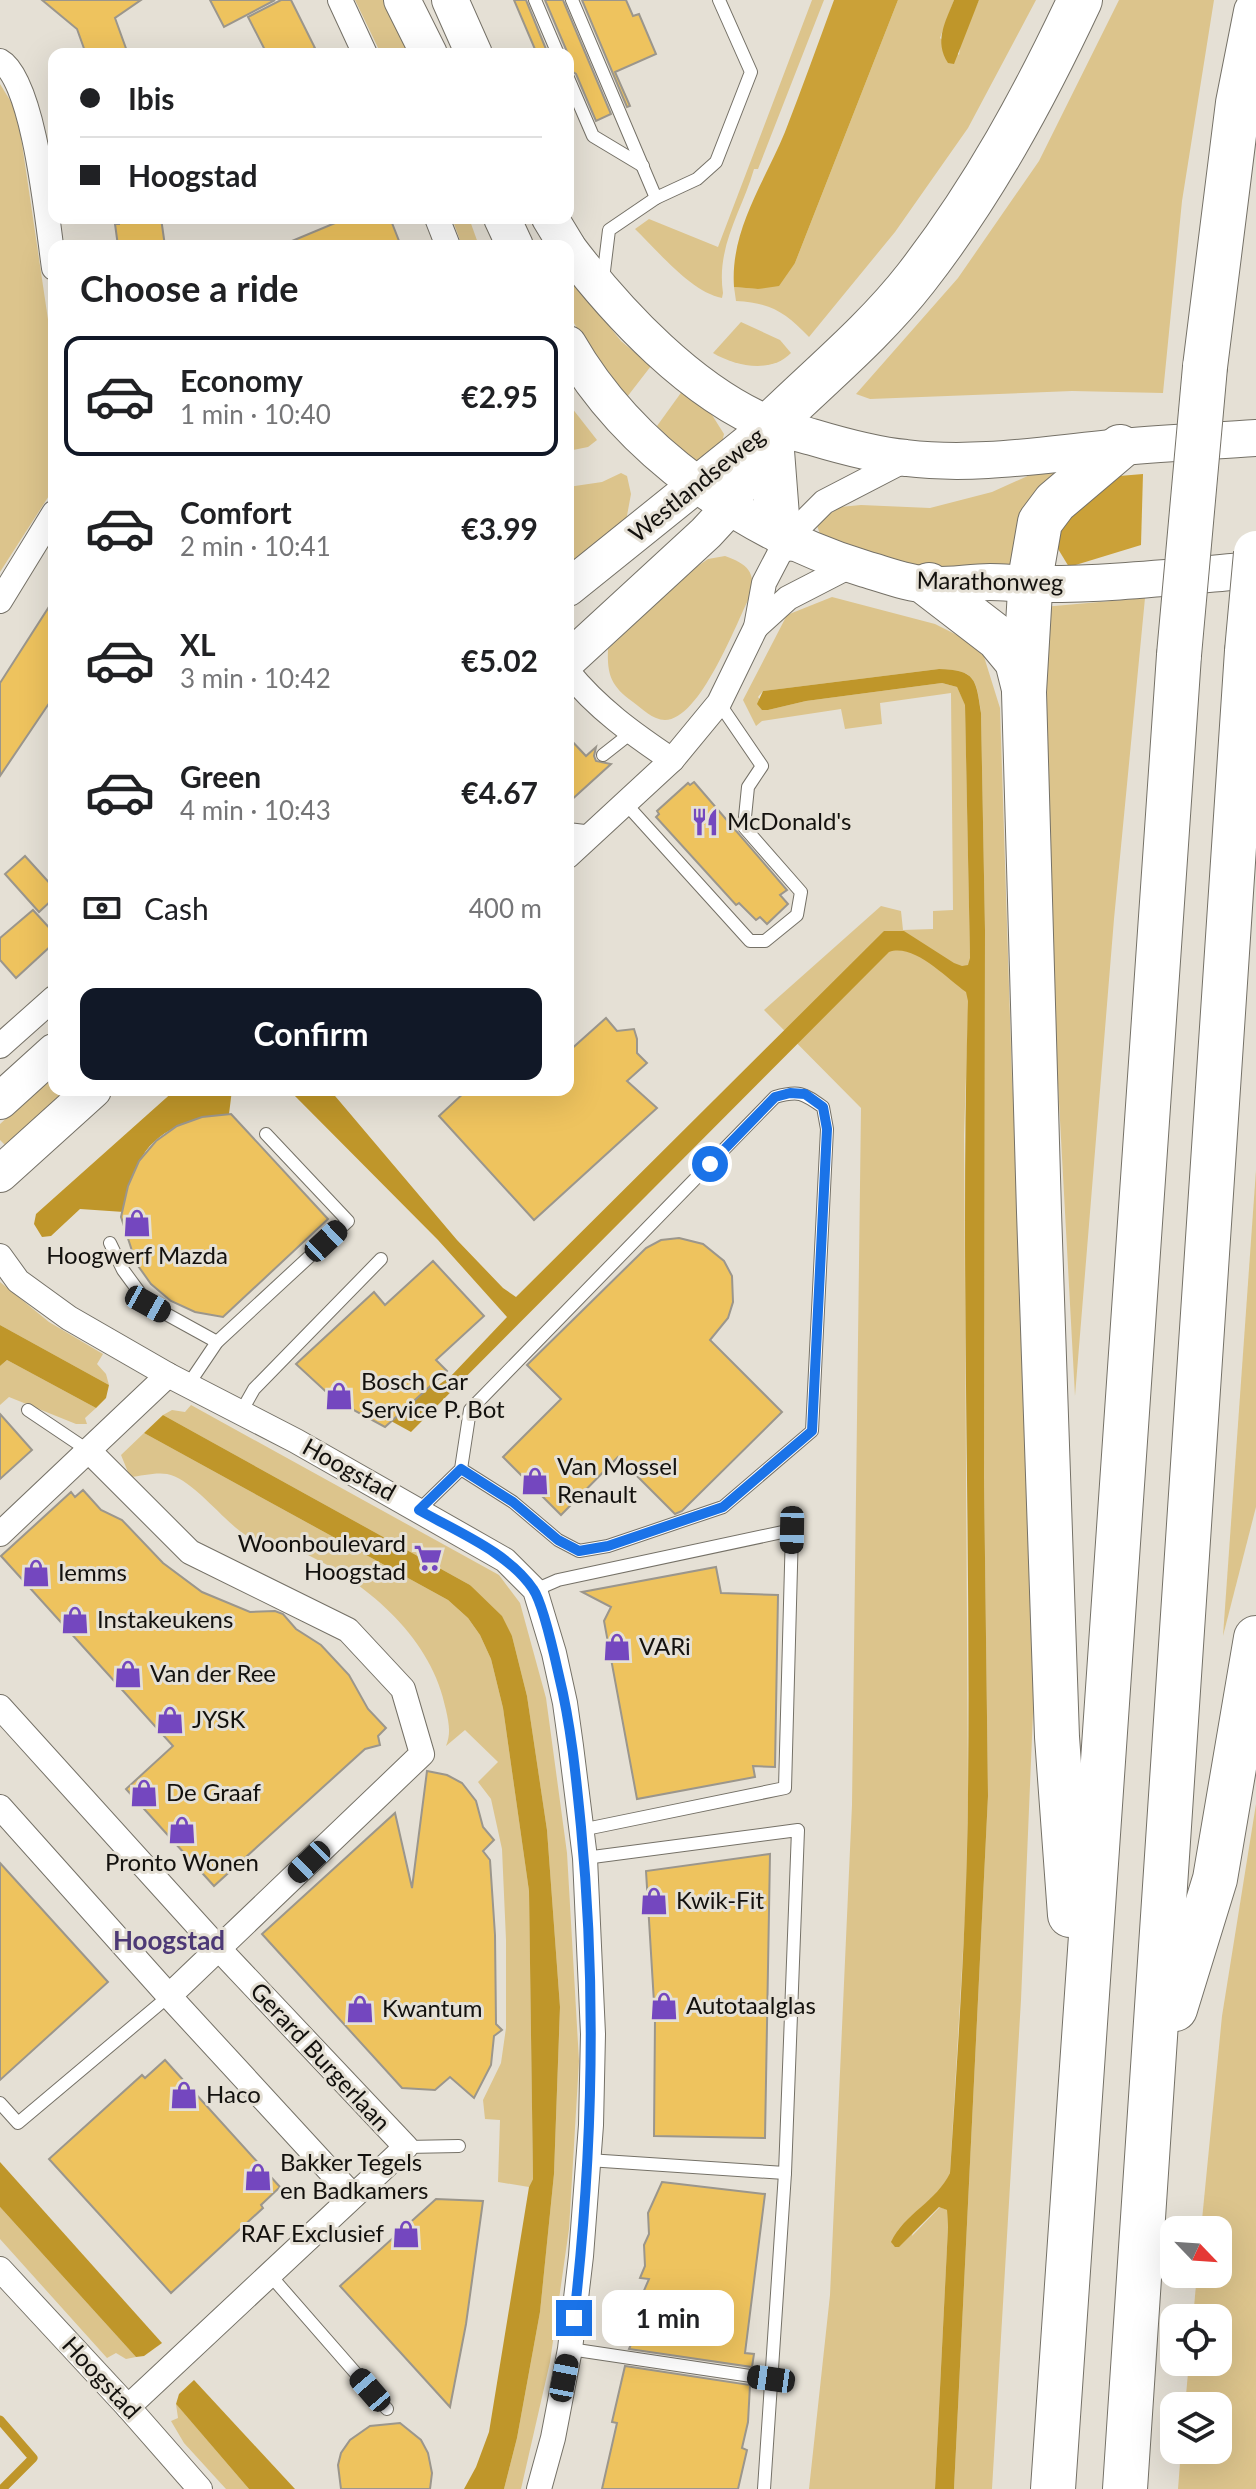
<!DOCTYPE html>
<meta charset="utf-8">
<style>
:root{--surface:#fff;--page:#f6f6f6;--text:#202124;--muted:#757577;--line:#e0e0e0;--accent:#111827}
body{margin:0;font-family:Lato,sans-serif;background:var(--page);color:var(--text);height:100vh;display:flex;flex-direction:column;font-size:30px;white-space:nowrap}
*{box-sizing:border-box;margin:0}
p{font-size:26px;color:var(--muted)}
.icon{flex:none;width:44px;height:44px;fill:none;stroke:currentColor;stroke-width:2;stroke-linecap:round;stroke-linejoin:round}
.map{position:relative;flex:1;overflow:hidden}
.side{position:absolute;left:48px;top:240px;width:526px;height:856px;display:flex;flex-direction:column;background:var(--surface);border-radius:16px;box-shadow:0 8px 32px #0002}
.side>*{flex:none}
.hud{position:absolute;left:48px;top:48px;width:526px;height:176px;border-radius:16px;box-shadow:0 8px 32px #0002;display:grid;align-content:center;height:176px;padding:0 32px;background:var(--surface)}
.needle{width:52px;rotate:115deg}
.buttons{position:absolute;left:1160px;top:2216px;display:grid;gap:16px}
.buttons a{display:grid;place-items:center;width:72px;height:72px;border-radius:16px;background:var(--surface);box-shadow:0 8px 32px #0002;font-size:40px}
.end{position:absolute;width:36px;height:36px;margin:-18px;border:10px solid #1a73e8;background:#fff;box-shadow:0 0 0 4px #fff}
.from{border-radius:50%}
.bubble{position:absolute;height:56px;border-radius:16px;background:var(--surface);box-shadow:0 8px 32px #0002;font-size:26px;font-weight:700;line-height:56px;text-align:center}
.car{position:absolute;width:24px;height:48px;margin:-24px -12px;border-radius:10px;box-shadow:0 0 6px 2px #0007;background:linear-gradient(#222 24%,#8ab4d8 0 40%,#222 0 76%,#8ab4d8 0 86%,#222 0)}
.hud b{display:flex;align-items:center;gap:28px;height:76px;font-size:30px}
.hud b+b{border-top:2px solid var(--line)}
.hud i{width:20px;height:20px;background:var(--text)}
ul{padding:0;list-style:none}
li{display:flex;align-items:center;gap:24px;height:120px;margin:0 16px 12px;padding:0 16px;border:4px solid transparent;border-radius:16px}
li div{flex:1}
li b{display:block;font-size:30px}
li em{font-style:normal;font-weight:700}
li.current{border-color:var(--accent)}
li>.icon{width:72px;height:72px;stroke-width:1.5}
h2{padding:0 32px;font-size:36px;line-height:96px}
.pay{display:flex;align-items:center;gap:20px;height:88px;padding:0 32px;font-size:30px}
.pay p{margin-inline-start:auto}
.action{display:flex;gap:16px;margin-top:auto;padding:16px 32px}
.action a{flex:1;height:92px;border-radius:16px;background:var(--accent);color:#fff;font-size:32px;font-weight:700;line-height:92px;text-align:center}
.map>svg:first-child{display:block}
</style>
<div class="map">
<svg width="1256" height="2489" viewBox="0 0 1256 2489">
<rect width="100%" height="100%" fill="#e5e0d5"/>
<g fill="#dcc48c">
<polygon points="355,0 387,0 414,54 381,54"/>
<path d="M812,0H824L758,169H754C742,211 716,246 723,293L722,298C691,292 658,251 635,229L649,219L718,247Z"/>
<path d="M898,0H954L940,38L959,55L961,41L979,0H1036L968,128L895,232L809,337C785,312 771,303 736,301L734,287L758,289L795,263Z"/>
<polygon points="1119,0 1214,0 1182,201 1163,393 1072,391 870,399 856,394 958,278 1039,161"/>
<polygon points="0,84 13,105 21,137 54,360 54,488 0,572"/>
<polygon points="452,218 469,218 479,246 462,246"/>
<polygon points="568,275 621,341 651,366 627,397 580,333 568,313"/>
<path d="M741,322L780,340L791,353C771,374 735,366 713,353Z"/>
<polygon points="683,390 707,407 724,434 722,443 698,462 693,461 657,426"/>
<polygon points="568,403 597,440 588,447 568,451"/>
<polygon points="1061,470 1020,572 919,567 863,551 820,534 816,523 840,507 861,505 930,508 992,492 1030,475"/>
<polygon points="621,473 627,476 631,494 626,521 568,576 568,487 602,482"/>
<path d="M725,556C747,564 757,572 750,596C736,624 700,720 665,720C653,720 641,708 633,702C611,686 607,675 608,649L692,570L708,559Z"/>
<path d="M832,597L935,624L981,647L1000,708L1012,1079L1026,1295L1037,1618L1021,2000L992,2489H954L988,1796L984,1478L985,930L981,712C976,679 976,670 939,669L763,691L758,697L768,710L806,701L942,683L957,687L965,704L970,958L964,1135L968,1794L966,1900L950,2173L943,2188L918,2210L912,2236L940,2207L947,2210L948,2227L935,2489H809L830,2295L852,1805L861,1108L764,1010L881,906L901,911L903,930L933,929V911L953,910L951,693L880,703L882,724L845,729L841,709L762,721L756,726L743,700L787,615Z"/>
<polygon points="1145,598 1114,919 1075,1396 1047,881 1043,607"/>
<polygon points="54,1075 54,1090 72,1090 8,1148 0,1140 0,1124"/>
<polygon points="1256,1170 1256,1507 1223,1636"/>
<polygon points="0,1282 49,1322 103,1354 97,1364 106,1374 109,1385 0,1325"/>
<polygon points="7,1360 96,1408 85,1418 87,1424 76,1424 9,1397 0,1405 0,1366"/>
<polygon points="191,1405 499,1575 520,1603 546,1698 567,1853 579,2061 569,2229 550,2362 521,2489 504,2489 517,2438 540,2312 554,2174 560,2007 547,1830 527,1696 512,1636 470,1585 163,1415 172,1410 185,1412"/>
<path d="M144,1433L448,1600L468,1618L480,1635L491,1659L503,1708L529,1891L533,2179L529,2187L498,2182L500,2120L485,2119L483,2100L501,2063L506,2028V1940L502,1849L491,1799L478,1782L498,1762L465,1730L446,1746C451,1733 449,1724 446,1710C433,1640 370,1585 308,1555C288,1546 262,1547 244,1534C223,1520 191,1478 167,1474C156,1472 141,1476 130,1477L121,1455Z"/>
<polygon points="1256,1804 1256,2489 1178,2489 1181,2450 1218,2450 1218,2406 1185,2406 1189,2362 1218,2362 1218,2318 1193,2318 1197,2274 1218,2274 1218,2230 1201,2230 1222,2016"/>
<polygon points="0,2207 136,2357 126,2359 116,2353 107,2358 0,2239"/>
<polygon points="176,2404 249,2489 226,2489 184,2443 171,2421 178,2418"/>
</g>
<g fill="#cba138">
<path d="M834,0H898L795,263L779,286L758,289L734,287C730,230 764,183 785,132C802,88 818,44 834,0Z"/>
<polygon points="1143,474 1141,545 1069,567 1052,539 1056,513 1119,476"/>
</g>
<g fill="#bf962a">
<path d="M954,0H979L954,64L948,63C934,41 945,23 954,0Z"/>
<path d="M939,669C976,670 976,679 981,713L985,930L984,1478L988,1796L954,2489H935L948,2227L947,2210L939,2207L899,2247H895L891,2242C904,2214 937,2201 950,2173C958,2046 967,1920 968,1793C971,1529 960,1265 968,1001L966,992C946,978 914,943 889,952L411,1432L391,1421L432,1384L437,1389V1386L451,1376L507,1317L438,1240L289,1090H330L457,1240L503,1288L516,1297L884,931H904L954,963L962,966L968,965L970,958L965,705L957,687L942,683L806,701L768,710H762L757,704L763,691Z"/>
<path d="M175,1090H232L229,1114C194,1117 154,1129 139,1163C132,1178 129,1196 124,1212L80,1209L51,1236L42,1237L34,1224L36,1214Z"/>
<polygon points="0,1325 109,1385 106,1398 96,1408 7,1360 0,1366"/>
<polygon points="163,1415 470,1585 502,1616 512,1636 527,1696 547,1830 560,2007 554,2174 540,2312 517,2438 504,2489 464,2489 476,2467 489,2432 529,2187 533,2179 529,1891 503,1708 491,1659 480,1635 468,1618 448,1600 144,1433"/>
<polygon points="0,2162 162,2343 144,2356 136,2357 0,2207"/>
<polygon points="194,2380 295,2489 249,2489 176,2404 179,2394"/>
</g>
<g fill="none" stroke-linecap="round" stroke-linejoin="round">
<polyline stroke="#bf962a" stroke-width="9" points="0,2420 33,2458 2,2489"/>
</g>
<g fill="#eec35e" stroke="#9b968c" stroke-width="2">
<polygon points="42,0 141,0 115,18 128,54 86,54 77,29"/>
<polygon points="210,0 275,0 224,27"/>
<polygon points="281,0 291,0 315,48 303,54 267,54 248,17"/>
<polygon points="514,0 526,0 548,54 537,54"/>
<polygon points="545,0 563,0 611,114 596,121 576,74 568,69 568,54"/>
<polygon points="582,0 626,0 633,16 639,14 656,54 615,72 630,106 627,107"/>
<polygon points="119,218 161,218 165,246 118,246 115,224 119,224"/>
<polygon points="347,218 390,218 401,246 280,246"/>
<polygon points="54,599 54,696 0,776 0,683"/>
<polygon points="568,737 586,756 596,747 594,756 596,761 611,764 568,803"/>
<polygon points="694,782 787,890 780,895 788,904 767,924 760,917 756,920 739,903 736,905 656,817 659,814 657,811 688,783 690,785"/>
<polygon points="25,856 54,888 54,898 39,912 5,874"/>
<polygon points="33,910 54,933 54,943 16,978 0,960 0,938"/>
<polygon points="606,1018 617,1031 634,1029 637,1039 637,1053 647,1063 627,1081 657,1108 534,1220 439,1116 467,1090 568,1090 568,1052"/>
<polygon points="231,1114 328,1219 223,1317 195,1312 171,1301 151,1284 136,1263 121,1217 128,1186 139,1161 156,1141 177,1126 202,1117"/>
<polygon points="679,1238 703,1244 724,1261 732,1276 733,1302 728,1318 710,1340 782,1412 682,1511 675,1514 618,1457 561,1515 503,1457 561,1399 527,1365 646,1248 661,1240"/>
<polygon points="433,1261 484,1316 436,1360 447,1371 385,1427 335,1400 296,1364 374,1292 385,1305"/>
<polygon points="0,1414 32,1450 0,1479"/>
<polygon points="83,1490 101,1510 122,1520 163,1563 202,1592 250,1612 275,1611 283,1614 296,1629 321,1645 349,1675 368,1709 386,1728 378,1736 380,1745 365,1749 214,1886 126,1789 173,1746 1,1556 71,1492 75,1497"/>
<polygon points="716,1567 721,1593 778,1595 775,1767 753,1766 755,1777 637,1799 604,1621 611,1607 582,1592"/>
<polygon points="427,1771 447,1775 462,1783 476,1801 483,1827 494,1840 483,1851 490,1860 495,1935 496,2024 502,2030 494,2036 491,2065 474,2098 450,2077 435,2090 402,2088 262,1934 395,1813 412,1888"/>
<polygon points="770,1854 765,2138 654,2136 655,2019 646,1871"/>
<polygon points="0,1863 108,1982 0,2080"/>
<polygon points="165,2060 280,2187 261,2205 263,2208 171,2293 49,2159 142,2075 145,2078"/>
<polygon points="662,2182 765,2194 745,2353 754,2354 752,2367 629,2349 640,2324 636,2309 649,2279 640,2278 645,2266 644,2245 649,2234 648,2213"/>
<polygon points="436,2199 483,2201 466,2324 450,2407 340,2286"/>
<polygon points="625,2366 750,2385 748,2422 742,2448 747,2450 738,2489 602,2489 617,2423 612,2422"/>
<polygon points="400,2423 421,2440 428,2453 432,2473 430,2489 341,2489 338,2465 341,2453 350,2440 370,2426"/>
</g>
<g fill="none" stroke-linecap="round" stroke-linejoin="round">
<defs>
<g id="service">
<polyline points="535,0 558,54"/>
<polyline points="572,0 656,198"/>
<polyline points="568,78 593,136 643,166"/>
<polyline points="603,279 609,230 656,198 697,179 716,162 751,72 719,0"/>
<polyline points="603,755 631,733"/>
<polyline points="626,804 750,941 765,941 797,915 801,892 744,827 748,787 762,766 719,703"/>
<polyline points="568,829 593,832"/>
<polyline points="110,1243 123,1270 148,1304 217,1342"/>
<polyline points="188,1385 217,1342 348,1221 266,1134"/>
<polyline points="28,1410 89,1451"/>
<polyline points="241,1412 254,1389 381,1259"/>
<path d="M419,1510L461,1469L470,1410L775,1097C799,1090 803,1093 823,1107L827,1129L812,1431L723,1507L608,1546L579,1551L558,1540L513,1502L461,1469"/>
<polyline points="535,1590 558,1580 792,1530 785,1788 581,1830"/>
<polyline points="585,1858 798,1830 785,2173 764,2489"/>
<polyline points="0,2103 18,2123 169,1996"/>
<polyline points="406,2147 459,2146"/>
<polyline points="588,2160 785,2173"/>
<polyline points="270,2275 387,2409"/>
<polyline points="570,2349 771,2379"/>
</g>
<g id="minor">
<polyline points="340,0 365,54"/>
<path d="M0,61C35,80 48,228 54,268"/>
<polyline points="437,218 448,246"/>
<polyline points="0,601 54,513"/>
<polyline points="756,627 788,598 852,565"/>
<path d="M568,672C597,708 633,734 672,760"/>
<polyline points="568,856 672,760 719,703 756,627 764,583 787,539 824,502 907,459"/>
<polyline points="0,1046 54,998"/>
<polyline points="0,1256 18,1281 69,1318 168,1375 296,1441 505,1560 535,1590 554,1653 565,1703 571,1746 585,1858 593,2034 591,2125 581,2256 570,2349 553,2438 539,2489"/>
<polyline points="89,1451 190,1552 348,1630 403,1689 422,1754 169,1996"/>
<polyline points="0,1534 168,1375"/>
<polyline points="0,1707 219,1949 406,2147 128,2407"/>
<polyline points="0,1807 169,1996 353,2196"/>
<polyline points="0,2269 128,2407 200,2489"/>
</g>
<g id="secondary">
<polyline points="402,0 429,54"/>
<polyline points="450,0 474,54"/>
<polyline points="502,218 515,246"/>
<polyline points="550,218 567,246"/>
<path d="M568,248C618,314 692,393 771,425C784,430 798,433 812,437C842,446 874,455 906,458C978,467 1052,453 1123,447C1167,443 1212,441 1256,438"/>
<path d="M568,344C629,451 749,534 865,569C886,575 908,584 930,585C950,586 970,582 990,582C1004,582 1019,584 1033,584C1107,585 1182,576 1256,570"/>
<polyline points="568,588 763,431"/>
<polyline points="568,660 706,533 730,507 770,425"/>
<polyline points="0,1101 54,1052"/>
<polyline points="0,1174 93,1090"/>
</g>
<g id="motorway">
<polyline points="1205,367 1238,103 1256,12"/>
<path d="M787,539L777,516L770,425C819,377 874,332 916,278C983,192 1034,98 1080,0"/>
<polyline points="929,585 998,638 1017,661 1024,689"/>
<polyline points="1070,1915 1057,1737 1039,1212 1024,692 1031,574 1040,522 1055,502 1120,447"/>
<polyline points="1175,2009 1215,1879 1256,1638"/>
<polyline points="1053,2489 1179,655"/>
<polyline points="1125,2489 1247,651"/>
</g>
</defs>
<use href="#service" stroke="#757167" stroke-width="14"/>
<use href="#minor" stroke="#757167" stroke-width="26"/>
<use href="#secondary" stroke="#757167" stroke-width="38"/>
<use href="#motorway" stroke="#757167" stroke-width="46"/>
<use href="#service" stroke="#fff" stroke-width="12"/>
<use href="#minor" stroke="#fff" stroke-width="24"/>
<use href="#secondary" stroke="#fff" stroke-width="36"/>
<use href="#motorway" stroke="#fff" stroke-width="44"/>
<defs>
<g id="motorway-bridge">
<polyline points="1247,651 1256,553"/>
<polyline points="1179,655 1205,367"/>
</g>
</defs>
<use href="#motorway-bridge" stroke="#757167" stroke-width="46" stroke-linecap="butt"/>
<use href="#motorway-bridge" stroke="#fff" stroke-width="44"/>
</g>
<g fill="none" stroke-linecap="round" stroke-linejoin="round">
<path stroke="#1a73e8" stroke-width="10" d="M574,2318C593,2152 597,1993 581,1827C576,1776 571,1725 559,1676C555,1658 543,1603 533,1589C508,1552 457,1532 419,1510L461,1469L513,1502L558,1540L579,1551L608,1546L723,1507L812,1431L827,1129L823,1107L805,1094L790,1093L775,1097L710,1164"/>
</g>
<defs>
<symbol id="restaurant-bare" viewBox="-9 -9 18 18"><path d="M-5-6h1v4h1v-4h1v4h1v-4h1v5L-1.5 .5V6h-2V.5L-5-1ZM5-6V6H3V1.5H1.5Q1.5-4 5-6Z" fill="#7447bf" stroke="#e5e0d5" stroke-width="2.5" paint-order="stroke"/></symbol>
<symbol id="shop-bare" viewBox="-9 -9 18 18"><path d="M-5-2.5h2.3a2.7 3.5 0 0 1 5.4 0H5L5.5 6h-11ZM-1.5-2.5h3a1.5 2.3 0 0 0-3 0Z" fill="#7447bf" stroke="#e5e0d5" stroke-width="2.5" paint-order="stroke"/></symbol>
<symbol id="supermarket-bare" viewBox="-9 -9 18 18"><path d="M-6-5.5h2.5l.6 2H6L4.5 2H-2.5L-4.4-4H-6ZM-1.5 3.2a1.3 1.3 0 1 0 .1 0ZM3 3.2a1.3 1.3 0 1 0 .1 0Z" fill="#7447bf" stroke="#e5e0d5" stroke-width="2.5" paint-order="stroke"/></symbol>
</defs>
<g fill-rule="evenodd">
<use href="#restaurant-bare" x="685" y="802" width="40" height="40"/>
<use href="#shop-bare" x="117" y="1203" width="40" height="40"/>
<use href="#shop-bare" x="319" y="1376" width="40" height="40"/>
<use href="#shop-bare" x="515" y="1461" width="40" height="40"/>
<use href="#supermarket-bare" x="408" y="1538" width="40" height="40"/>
<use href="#shop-bare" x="16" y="1553" width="40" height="40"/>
<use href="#shop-bare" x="55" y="1600" width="40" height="40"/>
<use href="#shop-bare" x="597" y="1627" width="40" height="40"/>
<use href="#shop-bare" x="108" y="1654" width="40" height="40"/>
<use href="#shop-bare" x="150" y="1700" width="40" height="40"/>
<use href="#shop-bare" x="124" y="1773" width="40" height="40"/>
<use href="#shop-bare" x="162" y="1810" width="40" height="40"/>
<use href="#shop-bare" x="634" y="1881" width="40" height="40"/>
<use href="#shop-bare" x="644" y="1986" width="40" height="40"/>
<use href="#shop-bare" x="340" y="1989" width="40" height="40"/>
<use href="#shop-bare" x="164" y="2075" width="40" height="40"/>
<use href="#shop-bare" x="238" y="2157" width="40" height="40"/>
<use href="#shop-bare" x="386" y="2214" width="40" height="40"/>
</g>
<g text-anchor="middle" stroke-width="6" stroke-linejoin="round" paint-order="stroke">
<g font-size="24" fill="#13110e" stroke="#e5e0d5">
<text transform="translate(697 485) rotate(-39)" y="8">Westlandseweg</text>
<text transform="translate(990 582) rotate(1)" y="8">Marathonweg</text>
<text transform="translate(349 1470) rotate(29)" y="8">Hoogstad</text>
<text transform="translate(320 2057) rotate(47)" y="8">Gerard Burgerlaan</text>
<text transform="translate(101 2378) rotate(47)" y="8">Hoogstad</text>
</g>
<g font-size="24" fill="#13110e" stroke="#e5e0d5" text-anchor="start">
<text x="727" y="830">McDonald's</text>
<text x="137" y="1264" text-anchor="middle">Hoogwerf Mazda</text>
<text x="361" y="1390">Bosch Car<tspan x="361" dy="28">Service P. Bot</tspan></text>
<text x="557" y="1475">Van Mossel<tspan x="557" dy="28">Renault</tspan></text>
<text x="406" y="1552" text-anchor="end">Woonboulevard<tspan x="406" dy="28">Hoogstad</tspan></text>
<text x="58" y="1581">Iemms</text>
<text x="97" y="1628">Instakeukens</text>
<text x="639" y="1655">VARi</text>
<text x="150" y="1682">Van der Ree</text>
<text x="192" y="1728">JYSK</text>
<text x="166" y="1801">De Graaf</text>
<text x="182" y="1871" text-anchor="middle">Pronto Wonen</text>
<text x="676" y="1909">Kwik-Fit</text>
<text x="686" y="2014">Autotaalglas</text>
<text x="382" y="2017">Kwantum</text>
<text x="206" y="2103">Haco</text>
<text x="280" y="2171">Bakker Tegels<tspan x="280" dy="28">en Badkamers</tspan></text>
<text x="384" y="2242" text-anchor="end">RAF Exclusief</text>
</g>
<g font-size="26" font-weight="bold" fill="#4d3976" stroke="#e5e0d5">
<text x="169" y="1950">Hoogstad</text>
</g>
</g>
</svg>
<div class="buttons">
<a><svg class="needle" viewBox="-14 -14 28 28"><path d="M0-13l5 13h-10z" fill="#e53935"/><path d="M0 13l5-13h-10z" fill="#757577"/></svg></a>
<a><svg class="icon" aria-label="locate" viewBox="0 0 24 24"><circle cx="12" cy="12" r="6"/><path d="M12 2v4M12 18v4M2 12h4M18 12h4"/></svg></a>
<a><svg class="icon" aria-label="layers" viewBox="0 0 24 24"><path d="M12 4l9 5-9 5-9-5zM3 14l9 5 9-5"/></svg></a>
</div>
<i class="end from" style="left:710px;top:1164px"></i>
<i class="end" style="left:574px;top:2318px"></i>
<div class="bubble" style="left:602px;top:2290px;width:132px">1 min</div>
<i class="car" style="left:326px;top:1241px;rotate:47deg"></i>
<i class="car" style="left:148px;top:1304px;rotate:119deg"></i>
<i class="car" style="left:792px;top:1530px;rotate:181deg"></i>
<i class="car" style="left:309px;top:1862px;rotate:226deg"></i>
<i class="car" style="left:564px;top:2378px;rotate:11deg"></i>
<i class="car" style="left:771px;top:2379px;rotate:278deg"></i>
<i class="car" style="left:370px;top:2390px;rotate:319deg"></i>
<div class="hud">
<b><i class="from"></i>Ibis</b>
<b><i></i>Hoogstad</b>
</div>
<section class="side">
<h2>Choose a ride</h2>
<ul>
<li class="current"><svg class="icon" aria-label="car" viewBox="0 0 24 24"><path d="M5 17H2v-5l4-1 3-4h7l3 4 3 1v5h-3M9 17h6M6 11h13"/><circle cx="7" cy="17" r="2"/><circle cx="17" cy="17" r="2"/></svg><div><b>Economy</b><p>1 min · 10:40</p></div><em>€2.95</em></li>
<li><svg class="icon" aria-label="car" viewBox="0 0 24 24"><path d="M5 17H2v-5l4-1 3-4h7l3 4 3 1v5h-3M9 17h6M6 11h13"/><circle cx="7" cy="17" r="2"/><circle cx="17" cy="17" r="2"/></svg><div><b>Comfort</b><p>2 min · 10:41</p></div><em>€3.99</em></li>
<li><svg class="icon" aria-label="car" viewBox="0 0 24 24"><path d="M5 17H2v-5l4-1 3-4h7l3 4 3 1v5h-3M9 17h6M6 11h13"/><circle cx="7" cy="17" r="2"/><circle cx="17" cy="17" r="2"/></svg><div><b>XL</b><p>3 min · 10:42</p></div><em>€5.02</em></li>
<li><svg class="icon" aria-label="car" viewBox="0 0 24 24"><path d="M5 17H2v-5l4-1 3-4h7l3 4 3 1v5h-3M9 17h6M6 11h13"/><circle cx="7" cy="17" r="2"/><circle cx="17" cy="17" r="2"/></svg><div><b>Green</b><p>4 min · 10:43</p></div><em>€4.67</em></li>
</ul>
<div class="pay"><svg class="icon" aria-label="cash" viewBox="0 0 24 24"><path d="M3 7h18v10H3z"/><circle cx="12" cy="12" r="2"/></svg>Cash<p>400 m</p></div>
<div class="action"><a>Confirm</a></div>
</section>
</div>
